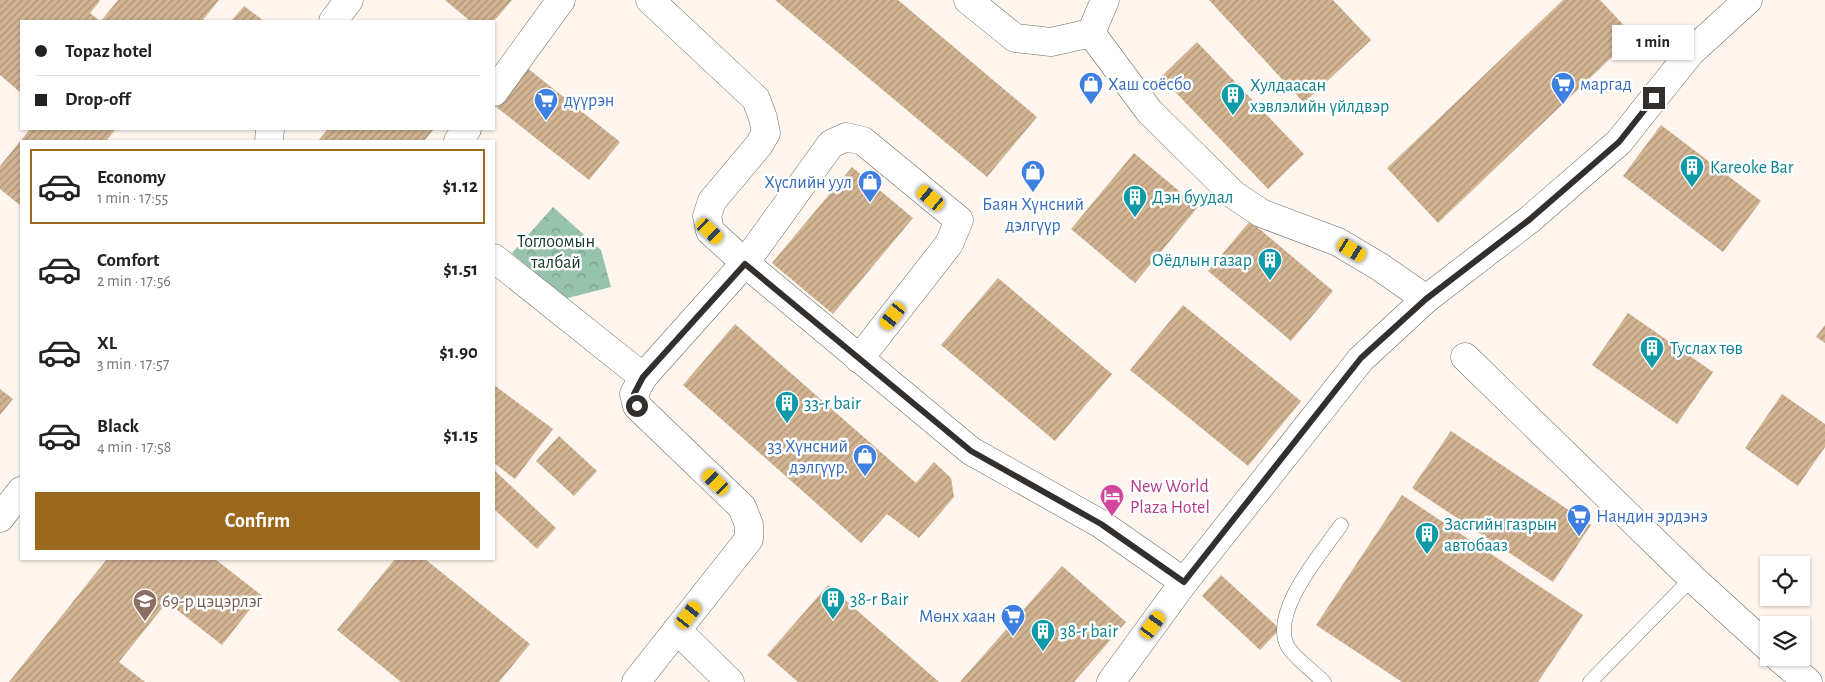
<!DOCTYPE html>
<meta charset="utf-8">
<style>
:root{--surface:#fff;--page:#f2f2f2;--text:#222;--muted:#767676;--line:#e0e0e0;--accent:#9b691e}
body{margin:0;font-family:"Alegreya Sans",sans-serif;background:var(--page);color:var(--text);height:100vh;display:flex;flex-direction:column;font-size:19px;white-space:nowrap}
*{box-sizing:border-box;margin:0}
p{font-size:16px;color:var(--muted)}
.icon{flex:none;width:28px;height:28px;fill:none;stroke:currentColor;stroke-width:2;stroke-linecap:round;stroke-linejoin:round}
.map{position:relative;flex:1;overflow:hidden}
.side{position:absolute;left:20px;top:140px;width:475px;height:420px;display:flex;flex-direction:column;background:var(--surface);border-radius:0px;box-shadow:0 1px 4px #0004}
.side>*{flex:none}
.guide{position:absolute;left:20px;top:20px;width:475px;height:110px;border-radius:0px;box-shadow:0 1px 4px #0004;display:grid;align-content:center;height:110px;padding:0 15px;background:var(--surface)}
.tools{position:absolute;left:1760px;top:556px;display:grid;gap:10px}
.tools a{display:grid;place-items:center;width:50px;height:50px;border-radius:0px;background:var(--surface);box-shadow:0 1px 4px #0004;font-size:25px}
.end{position:absolute;width:22px;height:22px;margin:-11px;border:6px solid #322f2d;background:#fff;box-shadow:0 0 0 2px #fff}
.from{border-radius:50%}
.bubble{position:absolute;height:35px;border-radius:0px;background:var(--surface);box-shadow:0 1px 4px #0004;font-size:16px;font-weight:600;line-height:35px;text-align:center}
.car{position:absolute;width:15px;height:30px;margin:-15px -8px;border-radius:6px;box-shadow:0 0 4px 1px #0007;background:linear-gradient(#f5c518 24%,#345 0 40%,#f5c518 0 76%,#345 0 86%,#f5c518 0)}
.guide b{display:flex;align-items:center;gap:18px;height:48px;font-size:19px}
.guide b+b{border-top:1px solid var(--line)}
.guide i{width:12px;height:12px;background:var(--text)}
ul{padding:9px 0 0;list-style:none}
li{display:flex;align-items:center;gap:15px;height:75px;margin:0 10px 8px;padding:0 5px;border:2px solid transparent;border-radius:0px}
li div{flex:1}
li b{display:block;font-size:19px}
li em{font-style:normal;font-weight:600}
li.current{border-color:var(--accent)}
li>.icon{width:45px;height:45px;stroke-width:1.5}
.primary-button{display:flex;gap:10px;margin-top:auto;padding:10px 15px}
.primary-button a{flex:1;height:58px;border-radius:0px;background:var(--accent);color:#fff;font-size:20px;font-weight:600;line-height:58px;text-align:center}
.map>svg:first-child{display:block}
</style>
<div class="map">
<svg width="1825" height="682" viewBox="0 0 1825 682">
<defs>
<pattern id="forest-crowns" width="20" height="18" patternUnits="userSpaceOnUse" patternTransform="scale(1.25)"><rect width="20" height="18" fill="#97c2ac"/><path d="M2 6a3 3 0 1 1 6 0M12 15a3 3 0 1 1 6 0" fill="none" stroke="#7c9e8c"/></pattern>
<pattern id="building-hatch" width="6" height="6" patternUnits="userSpaceOnUse" patternTransform="scale(1.25)"><rect width="6" height="6" fill="#d2b493"/><path d="M-1 1l2-2M0 6l6-6M5 7l2-2" fill="none" stroke="#ab9378"/></pattern>
</defs>
<rect width="100%" height="100%" fill="#fdf5ee"/>
<polygon fill="url(#forest-crowns)" points="553,207 601,250 611,287 564,299 512,253"/>
<g fill="url(#building-hatch)">
<polygon points="0,0 99,0 100,1 90,13 100,21 21,21 21,93 0,75"/>
<polygon points="118,0 219,0 202,21 101,21"/>
<polygon points="445,0 512,0 494,21 470,21"/>
<polygon points="775,0 898,0 1037,117 987,177"/>
<polygon points="1209,0 1333,0 1371,40 1304,103"/>
<polygon points="1563,0 1600,0 1634,36 1438,223 1387,168"/>
<polygon points="244,6 264,21 231,21"/>
<polygon points="1197,42 1304,154 1268,189 1161,77"/>
<polygon points="526,67 620,142 589,180 495,106"/>
<polygon points="1661,125 1761,201 1723,252 1623,176"/>
<polygon points="30,129 116,129 106,141 21,141 21,206 0,189 0,166"/>
<polygon points="328,129 434,129 424,141 318,141"/>
<polygon points="1134,153 1198,207 1135,283 1071,229"/>
<polygon points="852,167 913,218 833,314 772,263"/>
<polygon points="1250,221 1333,291 1291,341 1208,271"/>
<polygon points="998,278 1112,374 1055,441 941,345"/>
<polygon points="1183,305 1301,401 1248,466 1130,370"/>
<polygon points="1628,313 1713,372 1677,424 1592,365"/>
<polygon points="735,324 916,483 934,462 951,478 954,497 919,538 887,514 861,543 683,385"/>
<polygon points="1825,325 1825,343 1816,337"/>
<polygon points="494,385 553,429 515,479 494,463"/>
<polygon points="0,389 13,399 0,415"/>
<polygon points="1782,394 1825,424 1825,447 1798,486 1745,448"/>
<polygon points="1451,431 1591,525 1553,582 1412,488"/>
<polygon points="559,436 597,471 574,496 536,461"/>
<polygon points="494,470 556,528 537,549 494,509"/>
<polygon points="1402,495 1583,615 1538,682 1402,682 1316,625"/>
<polygon points="107,559 215,559 261,595 222,645 167,602 119,662 145,682 9,682"/>
<polygon points="395,559 425,559 530,644 499,682 401,682 337,630"/>
<polygon points="1062,566 1126,622 1074,682 960,682"/>
<polygon points="1221,575 1280,629 1260,650 1202,596"/>
<polygon points="828,585 939,682 798,682 767,655"/>
</g>
<g fill="none" stroke-linecap="round" stroke-linejoin="round">
<defs>
<g id="service">
<path d="M1324,682C1315,673 1294,657 1288,647C1269,612 1322,553 1341,525"/>
<polyline points="1590,682 1692,578"/>
</g>
<g id="minor">
<polyline points="968,0 1015,38 1051,42 1091,33 1149,111 1234,195 1261,213 1338,242 1380,267 1426,299"/>
<polyline points="333,21 349,0"/>
<polyline points="1091,33 1105,0"/>
<polyline points="494,92 561,0"/>
<polyline points="269,141 270,129"/>
<polyline points="458,141 467,129"/>
<polyline points="494,258 643,377"/>
<polyline points="1465,357 1692,578 1769,648"/>
<polyline points="859,359 949,244 959,220 863,141 846,137 831,144 745,263 971,451 1101,524 1184,582"/>
<polyline points="0,518 21,491"/>
<polyline points="677,630 730,682"/>
<polyline points="1779,658 1808,682"/>
<polyline points="636,682 749,539 749,525 742,507 637,406 634,394 643,377 745,263 710,231 707,216 712,201 759,145 766,133 763,118 756,99 650,0"/>
<polyline points="1111,682 1184,582 1361,359 1426,299 1529,220 1619,142 1690,53 1748,0"/>
</g>
</defs>
<use href="#service" stroke="#706a63" stroke-width="15"/>
<use href="#minor" stroke="#706a63" stroke-width="29"/>
<use href="#service" stroke="#fff" stroke-width="14"/>
<use href="#minor" stroke="#fff" stroke-width="28"/>
</g>
<g fill="none" stroke-linecap="round" stroke-linejoin="round">
<polyline stroke="#322f2d" stroke-width="6" points="637,406 634,394 643,377 745,264 971,451 1101,524 1184,582 1361,358 1426,299 1529,220 1619,142 1654,98"/>
</g>
<defs>
<symbol id="shop-pin" viewBox="-11 -11 22 30"><path d="M0 17L-7.5 6A9.5 9.5 0 1 1 7.5 6Z" fill="#3f7fe0" stroke="#fff"/><path d="M-5-2.5h2.3a2.7 3.5 0 0 1 5.4 0H5L5.5 6h-11ZM-1.5-2.5h3a1.5 2.3 0 0 0-3 0Z" fill="#fff"/></symbol>
<symbol id="supermarket-pin" viewBox="-11 -11 22 30"><path d="M0 17L-7.5 6A9.5 9.5 0 1 1 7.5 6Z" fill="#3f7fe0" stroke="#fff"/><path d="M-6-5.5h2.5l.6 2H6L4.5 2H-2.5L-4.4-4H-6ZM-1.5 3.2a1.3 1.3 0 1 0 .1 0ZM3 3.2a1.3 1.3 0 1 0 .1 0Z" fill="#fff"/></symbol>
<symbol id="building-pin" viewBox="-11 -11 22 30"><path d="M0 17L-7.5 6A9.5 9.5 0 1 1 7.5 6Z" fill="#0f9aa8" stroke="#fff"/><path d="M-4-6H4V6H1V3H-1V6H-4ZM-2.5-4.3h1.7v1.8h-1.7ZM.8-4.3h1.7v1.8H.8ZM-2.5-1h1.7V.8h-1.7ZM.8-1h1.7V.8H.8Z" fill="#fff"/></symbol>
<symbol id="hotel-pin" viewBox="-11 -11 22 30"><path d="M0 17L-7.5 6A9.5 9.5 0 1 1 7.5 6Z" fill="#d1479c" stroke="#fff"/><path d="M-6-4.5h1.5V1H6V5H4.5V3h-9V5H-6ZM-4 0a1.8 1.8 0 1 1 3.6 0ZM.5 0V-2.5h3Q6-2.5 6 0Z" fill="#fff"/></symbol>
<symbol id="school-pin" viewBox="-11 -11 22 30"><path d="M0 17L-7.5 6A9.5 9.5 0 1 1 7.5 6Z" fill="#8d6e63" stroke="#fff"/><path d="M0-5L7-2L0 1L-7-2ZM-4 1L0 2.5L4 1V4Q0 6-4 4Z" fill="#fff"/></symbol>
</defs>
<g fill-rule="evenodd">
<use href="#shop-pin" x="1077" y="70" width="28" height="38"/>
<use href="#supermarket-pin" x="1549" y="70" width="28" height="38"/>
<use href="#building-pin" x="1219" y="81" width="28" height="38"/>
<use href="#supermarket-pin" x="532" y="86" width="28" height="38"/>
<use href="#building-pin" x="1678" y="153" width="28" height="38"/>
<use href="#shop-pin" x="1019" y="158" width="28" height="38"/>
<use href="#shop-pin" x="856" y="168" width="28" height="38"/>
<use href="#building-pin" x="1121" y="183" width="28" height="38"/>
<use href="#building-pin" x="1256" y="246" width="28" height="38"/>
<use href="#building-pin" x="1638" y="334" width="28" height="38"/>
<use href="#building-pin" x="773" y="389" width="28" height="38"/>
<use href="#shop-pin" x="851" y="442" width="28" height="38"/>
<use href="#hotel-pin" x="1098" y="482" width="28" height="38"/>
<use href="#supermarket-pin" x="1565" y="502" width="28" height="38"/>
<use href="#building-pin" x="1413" y="520" width="28" height="38"/>
<use href="#building-pin" x="819" y="585" width="28" height="38"/>
<use href="#school-pin" x="131" y="587" width="28" height="38"/>
<use href="#supermarket-pin" x="999" y="602" width="28" height="38"/>
<use href="#building-pin" x="1029" y="617" width="28" height="38"/>
</g>
<g text-anchor="middle" stroke-width="5" stroke-linejoin="round" paint-order="stroke">
<g font-size="18" fill="#366cbe" stroke="#fff" text-anchor="start">
<text x="1108" y="90">Хаш соёсбо</text>
<text x="1580" y="90">маргад</text>
<text x="564" y="106">дүүрэн</text>
<text x="852" y="188" text-anchor="end">Хүслийн уул</text>
<text x="1033" y="210" text-anchor="middle">Баян Хүнсний<tspan x="1033" dy="21">дэлгүүр</tspan></text>
<text x="848" y="452" text-anchor="end">33 Хүнсний<tspan x="848" dy="21">дэлгүүр.</tspan></text>
<text x="1596" y="522">Нандин эрдэнэ</text>
<text x="996" y="622" text-anchor="end">Мөнх хаан</text>
</g>
<g font-size="18" fill="#0d838f" stroke="#fff" text-anchor="start">
<text x="1250" y="91">Хулдаасан<tspan x="1250" dy="21">хэвлэлийн үйлдвэр</tspan></text>
<text x="1710" y="173">Kareoke Bar</text>
<text x="1152" y="203">Дэн буудал</text>
<text x="1252" y="266" text-anchor="end">Оёдлын газар</text>
<text x="1670" y="354">Туслах төв</text>
<text x="804" y="409">33-r bair</text>
<text x="1444" y="530">Засгийн газрын<tspan x="1444" dy="21">автобааз</tspan></text>
<text x="850" y="605">38-r Bair</text>
<text x="1060" y="637">38-r bair</text>
</g>
<g font-size="18" fill="#123727" stroke="#fff">
<text x="556" y="247">Тоглоомын<tspan x="556" dy="21">талбай</tspan></text>
</g>
<g font-size="18" fill="#b23c85" stroke="#fff" text-anchor="start">
<text x="1130" y="492">New World<tspan x="1130" dy="21">Plaza Hotel</tspan></text>
</g>
<g font-size="18" fill="#785e54" stroke="#fff" text-anchor="start">
<text x="162" y="607">69-р цэцэрлэг</text>
</g>
</g>
</svg>
<div class="tools">
<a><svg class="icon" aria-label="locate" viewBox="0 0 24 24"><circle cx="12" cy="12" r="6"/><path d="M12 2v4M12 18v4M2 12h4M18 12h4"/></svg></a>
<a><svg class="icon" aria-label="layers" viewBox="0 0 24 24"><path d="M12 4l9 5-9 5-9-5zM3 14l9 5 9-5"/></svg></a>
</div>
<i class="end from" style="left:637px;top:406px"></i>
<i class="end" style="left:1654px;top:98px"></i>
<div class="bubble" style="left:1612px;top:25px;width:82px">1 min</div>
<i class="car" style="left:931px;top:198px;rotate:310deg"></i>
<i class="car" style="left:710px;top:231px;rotate:133deg"></i>
<i class="car" style="left:1352px;top:250px;rotate:121deg"></i>
<i class="car" style="left:893px;top:316px;rotate:218deg"></i>
<i class="car" style="left:716px;top:482px;rotate:314deg"></i>
<i class="car" style="left:689px;top:615px;rotate:38deg"></i>
<i class="car" style="left:1153px;top:625px;rotate:36deg"></i>
<div class="guide">
<b><i class="from"></i>Topaz hotel</b>
<b><i></i>Drop-off</b>
</div>
<section class="side">
<ul>
<li class="current"><svg class="icon" aria-label="car" viewBox="0 0 24 24"><path d="M5 17H2v-5l4-1 3-4h7l3 4 3 1v5h-3M9 17h6M6 11h13"/><circle cx="7" cy="17" r="2"/><circle cx="17" cy="17" r="2"/></svg><div><b>Economy</b><p>1 min · 17:55</p></div><em>$1.12</em></li>
<li><svg class="icon" aria-label="car" viewBox="0 0 24 24"><path d="M5 17H2v-5l4-1 3-4h7l3 4 3 1v5h-3M9 17h6M6 11h13"/><circle cx="7" cy="17" r="2"/><circle cx="17" cy="17" r="2"/></svg><div><b>Comfort</b><p>2 min · 17:56</p></div><em>$1.51</em></li>
<li><svg class="icon" aria-label="car" viewBox="0 0 24 24"><path d="M5 17H2v-5l4-1 3-4h7l3 4 3 1v5h-3M9 17h6M6 11h13"/><circle cx="7" cy="17" r="2"/><circle cx="17" cy="17" r="2"/></svg><div><b>XL</b><p>3 min · 17:57</p></div><em>$1.90</em></li>
<li><svg class="icon" aria-label="car" viewBox="0 0 24 24"><path d="M5 17H2v-5l4-1 3-4h7l3 4 3 1v5h-3M9 17h6M6 11h13"/><circle cx="7" cy="17" r="2"/><circle cx="17" cy="17" r="2"/></svg><div><b>Black</b><p>4 min · 17:58</p></div><em>$1.15</em></li>
</ul>
<div class="primary-button"><a>Confirm</a></div>
</section>
</div>
